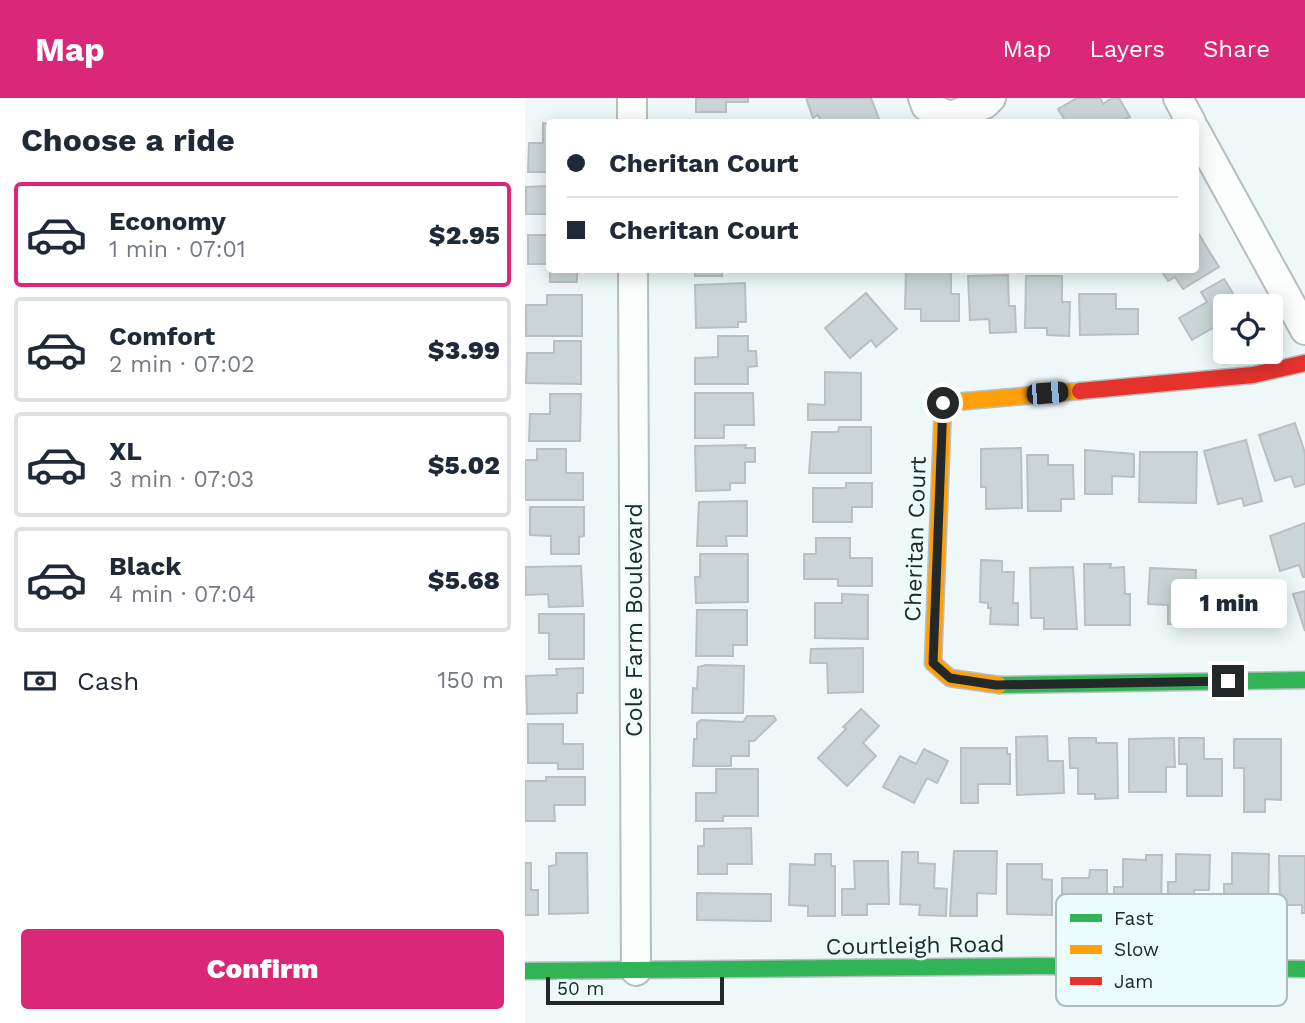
<!DOCTYPE html>
<meta charset="utf-8">
<style>
:root{--surface:#fff;--page:#f2f2f3;--text:#1f2937;--muted:#747a83;--line:#e0e1e3;--accent:#db2777}
body{margin:0;font-family:"Work Sans",sans-serif;background:var(--page);color:var(--text);height:100vh;display:flex;flex-direction:column;font-size:26px;white-space:nowrap}
*{box-sizing:border-box;margin:0}
p{font-size:23px;color:var(--muted)}
.icon{flex:none;width:38px;height:38px;fill:none;stroke:currentColor;stroke-width:2;stroke-linecap:round;stroke-linejoin:round}
.map{position:relative;flex:1;overflow:hidden}
.side{display:flex;flex-direction:column;background:var(--surface);width:525px}
.side>*{flex:none}
.guide{position:absolute;left:21px;top:21px;width:653px;height:154px;border-radius:7px;box-shadow:0 4px 18px #0003;display:grid;align-content:center;height:154px;padding:0 21px;background:var(--surface)}
.tools{position:absolute;left:688px;top:196px;display:grid;gap:14px}
.tools a{display:grid;place-items:center;width:70px;height:70px;border-radius:7px;background:var(--surface);box-shadow:0 4px 18px #0003;font-size:35px}
.scale{position:absolute;left:21px;bottom:18px;width:178px;box-sizing:border-box;padding-left:7px;border:4px solid #222928;border-top:0;font-size:19px;line-height:24px;white-space:nowrap;color:#222928;-webkit-text-stroke:5px #eafcfb;paint-order:stroke}
.end{position:absolute;width:32px;height:32px;margin:-16px;border:9px solid #222928;background:#fff;box-shadow:0 0 0 4px #fff}
.from{border-radius:50%}
.bubble{position:absolute;height:49px;border-radius:7px;background:var(--surface);box-shadow:0 4px 18px #0003;font-size:23px;font-weight:800;line-height:49px;text-align:center}
.car{position:absolute;width:21px;height:42px;margin:-21px -10px;border-radius:9px;box-shadow:0 0 5px 2px #0007;background:linear-gradient(#222 24%,#8ab4d8 0 40%,#222 0 76%,#8ab4d8 0 86%,#222 0)}
.guide b{display:flex;align-items:center;gap:24px;height:66px;font-size:26px}
.guide b+b{border-top:2px solid var(--line)}
.guide i{width:18px;height:18px;background:var(--text)}
ul{padding:0;list-style:none}
li{display:flex;align-items:center;gap:21px;height:105px;margin:0 14px 10px;padding:0 7px;border:4px solid var(--line);border-radius:7px}
li div{flex:1}
li b{display:block;font-size:26px}
li em{font-style:normal;font-weight:800}
li.active{border-color:var(--accent)}
li>.icon{width:63px;height:63px;stroke-width:1.5}
h2{padding:0 21px;font-size:32px;line-height:84px}
.pay{display:flex;align-items:center;gap:18px;height:77px;padding:0 21px;font-size:26px}
.pay p{margin-inline-start:auto}
.button{display:flex;gap:14px;margin-top:auto;padding:14px 21px}
.button a{flex:1;height:80px;border-radius:7px;background:var(--accent);color:#fff;font-size:28px;font-weight:800;line-height:80px;text-align:center}
header{display:flex;align-items:center;gap:42px;box-sizing:border-box;height:98px;padding:0 35px;background:var(--accent);color:#fff}
header strong{font-size:33px}
nav{display:flex;gap:38px;margin-inline-start:auto;font-size:24px}
main{display:flex;flex:1;min-height:0}
.map>svg:first-child{display:block}
</style>
<header>
<strong>Map</strong>
<nav><a>Map</a><a>Layers</a><a>Share</a></nav>
</header>
<main>
<section class="side">
<h2>Choose a ride</h2>
<ul>
<li class="active"><svg class="icon" aria-label="car" viewBox="0 0 24 24"><path d="M5 17H2v-5l4-1 3-4h7l3 4 3 1v5h-3M9 17h6M6 11h13"/><circle cx="7" cy="17" r="2"/><circle cx="17" cy="17" r="2"/></svg><div><b>Economy</b><p>1 min · 07:01</p></div><em>$2.95</em></li>
<li><svg class="icon" aria-label="car" viewBox="0 0 24 24"><path d="M5 17H2v-5l4-1 3-4h7l3 4 3 1v5h-3M9 17h6M6 11h13"/><circle cx="7" cy="17" r="2"/><circle cx="17" cy="17" r="2"/></svg><div><b>Comfort</b><p>2 min · 07:02</p></div><em>$3.99</em></li>
<li><svg class="icon" aria-label="car" viewBox="0 0 24 24"><path d="M5 17H2v-5l4-1 3-4h7l3 4 3 1v5h-3M9 17h6M6 11h13"/><circle cx="7" cy="17" r="2"/><circle cx="17" cy="17" r="2"/></svg><div><b>XL</b><p>3 min · 07:03</p></div><em>$5.02</em></li>
<li><svg class="icon" aria-label="car" viewBox="0 0 24 24"><path d="M5 17H2v-5l4-1 3-4h7l3 4 3 1v5h-3M9 17h6M6 11h13"/><circle cx="7" cy="17" r="2"/><circle cx="17" cy="17" r="2"/></svg><div><b>Black</b><p>4 min · 07:04</p></div><em>$5.68</em></li>
</ul>
<div class="pay"><svg class="icon" aria-label="cash" viewBox="0 0 24 24"><path d="M3 7h18v10H3z"/><circle cx="12" cy="12" r="2"/></svg>Cash<p>150 m</p></div>
<div class="button"><a>Confirm</a></div>
</section>
<div class="map">
<svg width="780" height="925" viewBox="0 0 780 925">
<rect width="100%" height="100%" fill="#eef8f8"/>
<g fill="#c9d5d6" stroke="#b9c0c1" stroke-width="2">
<polygon points="171,0 223,0 223,4 201,4 201,14 171,14"/>
<polygon points="281,0 346,0 354,21 346,24 296,24 293,17 288,20"/>
<polygon points="552,0 575,0 578,6 587,0 594,0 605,19 595,24 541,24 533,11"/>
<polygon points="18,25 24,26 24,74 3,74 4,45 18,45"/>
<polygon points="24,88 24,128 22,128 22,116 1,116 1,89"/>
<polygon points="670,130 694,169 658,191 650,179 643,183 636,172 670,172"/>
<rect x="3" y="137" width="21" height="29"/>
<rect x="25" y="172" width="27" height="12"/>
<rect x="170" y="172" width="27" height="6"/>
<polygon points="381,172 426,172 426,196 434,196 434,223 396,223 396,211 380,211"/>
<polygon points="483,177 484,208 490,208 491,234 465,235 464,221 445,222 443,178"/>
<polygon points="501,178 537,178 537,204 545,204 544,238 522,237 522,230 500,230"/>
<polygon points="699,181 716,208 700,208 700,223 667,242 654,220 682,204 676,194"/>
<polygon points="220,185 221,224 213,224 213,229 171,230 170,187"/>
<polygon points="341,195 372,231 351,249 346,242 325,260 300,230"/>
<polygon points="554,196 591,196 591,211 613,211 613,236 555,237"/>
<polygon points="22,197 57,197 57,238 1,238 1,207 22,207"/>
<polygon points="193,238 223,238 223,253 231,253 232,268 223,269 223,286 170,286 170,260 193,259"/>
<polygon points="29,243 56,243 56,286 1,285 2,255 29,255"/>
<polygon points="300,274 336,275 336,322 283,322 283,306 300,307"/>
<polygon points="170,295 228,295 229,327 199,327 199,340 170,340"/>
<polygon points="25,296 56,296 55,343 4,343 5,316 25,316"/>
<polygon points="770,325 780,355 780,386 770,389 766,378 750,383 734,337"/>
<polygon points="314,329 346,329 346,375 284,375 287,334 313,334"/>
<polygon points="721,342 737,403 719,408 717,400 693,406 679,353"/>
<polygon points="221,347 220,350 230,350 230,364 220,364 220,385 205,385 205,392 171,393 170,348"/>
<polygon points="496,350 497,410 461,411 461,389 456,389 456,351"/>
<polygon points="12,351 41,351 41,375 58,375 58,402 0,402 0,362 12,362"/>
<polygon points="560,352 609,356 609,379 587,378 587,396 560,396"/>
<polygon points="615,354 672,354 671,405 614,404"/>
<polygon points="502,357 523,357 523,367 548,367 549,401 536,401 536,413 503,413"/>
<polygon points="321,385 347,385 347,409 327,409 327,424 288,424 288,390 321,390"/>
<polygon points="222,403 222,438 201,438 202,448 172,448 174,404"/>
<polygon points="5,409 59,409 59,438 54,439 54,456 26,456 26,438 5,437"/>
<polygon points="780,425 780,479 778,479 774,467 755,473 745,438"/>
<polygon points="291,440 325,440 325,460 347,460 347,488 313,488 313,481 279,481 279,456 291,456"/>
<polygon points="175,456 223,456 223,504 171,505 170,479 175,479"/>
<polygon points="456,462 477,463 477,474 489,474 488,505 493,505 493,527 465,526 466,510 463,510 463,505 455,504"/>
<polygon points="559,466 586,466 585,470 599,469 600,496 605,496 605,527 560,527"/>
<polygon points="56,468 58,508 24,509 23,496 1,497 0,469"/>
<polygon points="548,469 552,531 519,531 519,520 506,520 505,470"/>
<polygon points="625,470 671,472 668,527 643,526 643,507 623,506"/>
<polygon points="675,485 694,486 694,495 723,496 722,525 674,523"/>
<polygon points="780,493 780,533 768,496"/>
<polygon points="317,496 343,497 343,541 290,540 290,505 317,505"/>
<polygon points="172,512 222,512 222,547 208,547 208,558 171,558"/>
<polygon points="14,516 59,516 59,561 24,561 24,535 14,535"/>
<polygon points="338,550 338,594 303,595 302,565 285,565 286,551"/>
<polygon points="181,567 219,568 218,615 167,615 168,590 172,591 173,569"/>
<polygon points="58,570 58,595 52,595 52,615 2,616 1,578 32,577 31,571"/>
<polygon points="336,611 354,628 338,645 351,658 322,688 293,660 321,631 318,629"/>
<polygon points="222,618 249,618 251,622 229,643 224,643 224,658 206,658 206,668 168,668 169,641 172,641 172,625 176,622 218,624"/>
<polygon points="3,626 38,626 38,646 58,646 58,671 33,671 33,665 3,665"/>
<polygon points="522,638 523,663 538,663 539,695 492,697 491,639"/>
<polygon points="544,640 571,640 571,645 592,645 593,700 570,701 570,696 553,696 553,670 545,670"/>
<polygon points="649,640 650,669 641,669 641,694 604,694 604,641"/>
<polygon points="654,640 679,640 679,661 697,661 697,698 662,698 662,666 654,666"/>
<polygon points="709,641 756,641 756,702 740,701 740,714 719,714 719,670 709,670"/>
<polygon points="436,650 482,650 482,656 485,656 485,686 453,686 453,705 436,705"/>
<polygon points="399,651 423,663 412,685 402,680 389,705 358,689 375,658 391,666"/>
<polygon points="191,671 233,671 233,718 198,718 198,723 171,723 171,695 191,695"/>
<polygon points="21,679 60,679 60,707 29,707 30,723 0,723 0,683 21,683"/>
<polygon points="226,730 227,766 202,766 202,776 173,776 173,748 179,748 179,731"/>
<polygon points="429,753 472,753 471,796 452,795 452,818 425,818"/>
<polygon points="377,754 393,754 393,765 410,766 409,790 422,791 421,818 394,817 395,807 375,806"/>
<polygon points="31,755 62,755 63,815 24,816 24,768 31,767"/>
<polygon points="707,755 744,756 743,814 699,814 699,786 707,786"/>
<polygon points="290,756 306,756 306,768 310,768 310,818 283,818 283,808 264,807 265,766 290,767"/>
<polygon points="651,756 685,757 684,792 669,792 669,812 643,812 643,784 651,784"/>
<polygon points="621,757 637,757 636,810 615,810 615,817 589,817 589,789 598,789 598,761 621,762"/>
<polygon points="754,758 780,758 780,815 777,815 777,807 755,807"/>
<polygon points="329,763 363,763 364,806 342,806 342,817 317,817 317,791 330,791"/>
<polygon points="0,765 6,765 6,792 13,792 13,817 0,817"/>
<polygon points="482,766 517,766 517,781 527,782 527,817 482,816"/>
<polygon points="565,772 582,772 582,817 537,816 537,780 564,780"/>
<polygon points="172,795 246,796 246,823 172,822"/>
</g>
<g fill="none" stroke-linecap="round" stroke-linejoin="round">
<defs>
<g id="street">
<polyline points="107,0 107,24"/>
<polyline points="398,0 401,8 425,18 460,6 466,0"/>
<polyline points="653,0 666,24"/>
<polyline points="670,32 780,232"/>
<polyline points="108,172 111,873"/>
</g>
<g id="fast">
<polyline points="474,587 780,582"/>
<polyline points="0,873 512,868 780,871"/>
</g>
<polyline id="slow" points="474,587 425,580 408,565 418,305 555,293"/>
<polyline id="jam" points="555,293 728,277 780,265"/>
</defs>
<use href="#street" stroke="#b6bebe" stroke-width="32"/>
<use href="#fast" stroke="#b6bebe" stroke-width="19"/>
<use href="#slow" stroke="#b6bebe" stroke-width="19"/>
<use href="#jam" stroke="#b6bebe" stroke-width="19"/>
<use href="#street" stroke="#fcfefe" stroke-width="28"/>
<use href="#fast" stroke="#30b455" stroke-width="16"/>
<use href="#slow" stroke="#ff9f0a" stroke-width="16"/>
<use href="#jam" stroke="#e5322d" stroke-width="16"/>
</g>
<g fill="none" stroke-linecap="round" stroke-linejoin="round">
<polyline stroke="#222928" stroke-width="9" points="418,305 408,565 425,580 471,587 703,583"/>
</g>
<g text-anchor="middle" stroke-width="5" stroke-linejoin="round" paint-order="stroke">
<g font-size="23" fill="#222928" stroke="#eafcfb">
<text transform="translate(390 441) rotate(-88)" y="8">Cheritan Court</text>
<text transform="translate(109 522) rotate(-90)" y="8">Cole Farm Boulevard</text>
<text transform="translate(390 847) rotate(-1)" y="8">Courtleigh Road</text>
</g>
</g>
<rect x="531" y="796" width="231" height="112" rx="10" fill="#eafcfb" stroke="#aebdbc" stroke-width="2"/>
<rect x="545" y="816" width="32" height="8" fill="#30b455"/>
<rect x="545" y="847" width="32" height="9" fill="#ff9f0a"/>
<rect x="545" y="879" width="32" height="8" fill="#e5322d"/>
<g font-size="19" fill="#222928">
<text x="589" y="827">Fast</text>
<text x="589" y="858">Slow</text>
<text x="589" y="890">Jam</text>
</g>
</svg>
<div class="tools">
<a><svg class="icon" aria-label="locate" viewBox="0 0 24 24"><circle cx="12" cy="12" r="6"/><path d="M12 2v4M12 18v4M2 12h4M18 12h4"/></svg></a>
</div>
<div class="scale">50 m</div>
<i class="end from" style="left:418px;top:305px"></i>
<i class="end" style="left:703px;top:583px"></i>
<div class="bubble" style="left:646px;top:481px;width:116px">1 min</div>
<i class="car" style="left:522px;top:295px;rotate:85deg"></i>
<div class="guide">
<b><i class="from"></i>Cheritan Court</b>
<b><i></i>Cheritan Court</b>
</div>
</div>
</main>
